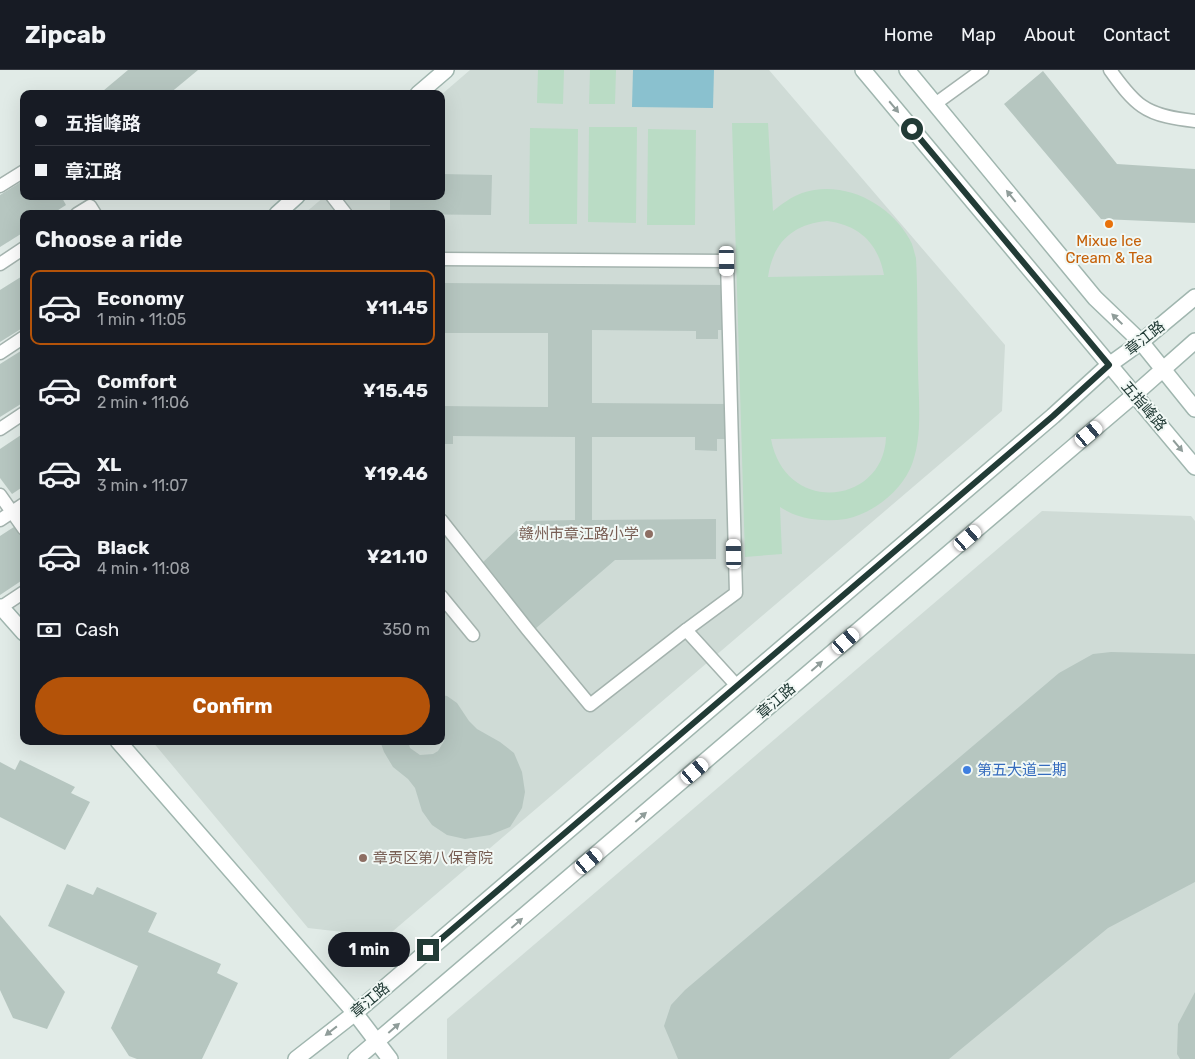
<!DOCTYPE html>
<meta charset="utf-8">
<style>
:root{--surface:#171b24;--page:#242831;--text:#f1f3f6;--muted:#9ea1a6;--line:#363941;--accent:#b45309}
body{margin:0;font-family:Rubik,"Noto Sans SC",sans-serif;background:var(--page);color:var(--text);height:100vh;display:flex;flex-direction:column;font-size:19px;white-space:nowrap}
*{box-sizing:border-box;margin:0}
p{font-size:16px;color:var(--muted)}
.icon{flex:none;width:28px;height:28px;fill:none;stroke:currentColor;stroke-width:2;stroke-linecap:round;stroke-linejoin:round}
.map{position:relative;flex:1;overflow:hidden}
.panel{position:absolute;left:20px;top:140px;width:425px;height:535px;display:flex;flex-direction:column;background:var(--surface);border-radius:10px;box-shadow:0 5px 20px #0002}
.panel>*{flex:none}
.top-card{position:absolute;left:20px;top:20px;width:425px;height:110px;border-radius:10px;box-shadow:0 5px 20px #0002;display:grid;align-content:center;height:110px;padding:0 15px;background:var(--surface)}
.end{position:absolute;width:22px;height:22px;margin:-11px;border:6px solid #223b36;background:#fff;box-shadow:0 0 0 2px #fff}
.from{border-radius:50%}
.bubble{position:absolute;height:35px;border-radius:18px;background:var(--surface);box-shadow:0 5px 20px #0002;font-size:16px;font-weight:700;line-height:35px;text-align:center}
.car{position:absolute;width:15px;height:30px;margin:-15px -8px;border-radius:6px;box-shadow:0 0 4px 1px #0007;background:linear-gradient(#fff 24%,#345 0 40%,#fff 0 76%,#345 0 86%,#fff 0)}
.top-card b{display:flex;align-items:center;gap:18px;height:48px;font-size:19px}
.top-card b+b{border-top:1px solid var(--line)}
.top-card i{width:12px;height:12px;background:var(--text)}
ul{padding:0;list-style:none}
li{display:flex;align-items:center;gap:15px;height:75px;margin:0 10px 8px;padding:0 5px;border:2px solid transparent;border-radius:10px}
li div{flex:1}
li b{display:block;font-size:19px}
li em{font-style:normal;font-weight:700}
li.active{border-color:var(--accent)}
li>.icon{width:45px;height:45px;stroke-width:1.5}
h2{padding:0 15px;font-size:22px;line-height:60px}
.pay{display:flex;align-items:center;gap:12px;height:55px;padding:0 15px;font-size:19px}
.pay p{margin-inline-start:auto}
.cta{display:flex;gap:10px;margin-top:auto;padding:10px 15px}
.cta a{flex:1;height:58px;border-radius:30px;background:var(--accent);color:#fff;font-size:20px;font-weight:700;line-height:58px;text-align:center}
header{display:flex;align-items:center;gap:30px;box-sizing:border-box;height:70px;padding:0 25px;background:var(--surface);border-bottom:1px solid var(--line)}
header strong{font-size:24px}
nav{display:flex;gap:28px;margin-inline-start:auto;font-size:18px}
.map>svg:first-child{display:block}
</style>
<header>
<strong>Zipcab</strong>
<nav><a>Home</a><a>Map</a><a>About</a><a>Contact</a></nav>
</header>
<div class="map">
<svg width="1195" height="989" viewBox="0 0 1195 989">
<rect width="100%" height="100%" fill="#e1ebe7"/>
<g fill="#cfdbd6">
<polygon points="470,0 769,0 1005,275 1002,341 386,867 308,858 152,671 441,671 441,144 304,144 325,126 441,126 441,25"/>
<polygon points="1042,441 1191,446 1195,451 1195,989 447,989 447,949"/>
</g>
<g fill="#badcc5" fill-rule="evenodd">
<polygon points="538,0 564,0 563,34 537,33"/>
<polygon points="590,0 616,0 615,34 589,34"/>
<path d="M732,53H768L773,141C782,134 791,127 802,123C843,109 890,133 910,170C913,175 914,182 916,188C918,224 917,259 918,294C918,328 924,368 910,399C899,423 871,444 846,449C824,452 799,450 780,437L782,484L745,487ZM827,151C859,155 878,173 884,205L768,207C773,172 793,154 827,151ZM886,367C884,435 785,446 771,369Z"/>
<polygon points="589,57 637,57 636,153 588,152"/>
<polygon points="530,58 578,59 577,154 529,154"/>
<polygon points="648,59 696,60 695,155 647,155"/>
</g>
<polygon fill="#8ac1cf" points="633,0 714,0 713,38 632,37"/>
<g fill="#b6c6c0">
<polygon points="128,0 198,0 169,24 106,24 103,21"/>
<polygon points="1043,1 1117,94 1195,99 1195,153 1101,149 1004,34"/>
<polygon points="441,104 492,105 491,145 390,144 390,126 441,126"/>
<polygon points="24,110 24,126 61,126 66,135 52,144 24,144 24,162 0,177 0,125"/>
<polygon points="24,205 24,257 0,272 0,220"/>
<polygon points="441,213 726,215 726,260 718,260 718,269 696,269 696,261 592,260 592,333 729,334 729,369 717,369 717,381 695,380 695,367 592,367 592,450 716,449 716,489 615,490 535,559 479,496 526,451 575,450 575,367 453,366 453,374 441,374 441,336 548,337 548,263 441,263"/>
<polygon points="24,279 24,332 0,347 0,294"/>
<polygon points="24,363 24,416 12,424 0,408 0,379"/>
<polygon points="17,455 24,466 24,509 0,525 0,466"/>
<polygon points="1111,582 1195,584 1195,812 1108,858 949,989 678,989 664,956 671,935 685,920 1059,603 1093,584"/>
<polygon points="441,625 447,626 457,633 469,651 477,659 500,672 514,683 522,702 525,722 522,738 510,757 490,765 465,769 447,765 432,755 422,741 415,718 408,709 393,697 384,682 380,671 408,671 410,678 420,685 433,684 438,681 444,671 445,664 441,656"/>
<polygon points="20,690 75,717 71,723 90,732 65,780 0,747 0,692 15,700"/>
<polygon points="67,814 93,825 97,817 157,843 148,862 221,894 217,903 238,913 202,989 137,989 129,986 111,958 138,896 48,856"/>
<polygon points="0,845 65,922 47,959 13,948 0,920"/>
<polygon points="1195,922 1195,989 1180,989 1177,984 1178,954"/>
</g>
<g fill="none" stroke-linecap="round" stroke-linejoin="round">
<defs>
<g id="lane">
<path d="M1110,0C1119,12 1129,27 1142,36C1156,46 1177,49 1195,51"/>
<polyline points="935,34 982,0"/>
<polyline points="0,116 24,101"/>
<polyline points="332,126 346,144"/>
<polyline points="77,144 90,136 95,144"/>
<polyline points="441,189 727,191 736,523 686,560"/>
<polyline points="0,194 24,178"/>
<polyline points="0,283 24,267"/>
<polyline points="0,359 24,343"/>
<polyline points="0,425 24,459"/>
<polyline points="0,450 24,434"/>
<polyline points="441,450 528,560 590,635 686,560 737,616"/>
<polyline points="441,526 473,565"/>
<polyline points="0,538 24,522"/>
</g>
<g id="secondary">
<polyline points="863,0 1195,397"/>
<polyline points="907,0 1095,228 1141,272 1195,339"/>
<polyline points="418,24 446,0"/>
<polyline points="277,144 297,126"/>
<polyline points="1,537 24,563"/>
<polyline points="118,671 355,943 390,989"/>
<polyline points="296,989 355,943 1053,346 1109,295 1141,272 1195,227"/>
<polyline points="356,989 1134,325 1195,271"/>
</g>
</defs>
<use href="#lane" stroke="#a4b3ae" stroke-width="15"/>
<use href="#secondary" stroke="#a0b6af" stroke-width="18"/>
<use href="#lane" stroke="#fff" stroke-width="12"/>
<use href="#secondary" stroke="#fff" stroke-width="15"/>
</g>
<defs><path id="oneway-solid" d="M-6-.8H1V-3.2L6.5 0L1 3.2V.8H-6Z" transform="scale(1.25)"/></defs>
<g fill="#909d9a">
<use href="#oneway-solid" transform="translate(894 37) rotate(50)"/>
<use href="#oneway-solid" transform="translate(1011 126) rotate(-129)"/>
<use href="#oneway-solid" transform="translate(1117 249) rotate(-136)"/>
<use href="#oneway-solid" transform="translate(1178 376) rotate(50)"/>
<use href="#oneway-solid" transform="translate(817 596) rotate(-41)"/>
<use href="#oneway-solid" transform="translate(641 747) rotate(-41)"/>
<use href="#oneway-solid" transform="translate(517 853) rotate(-41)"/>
<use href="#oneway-solid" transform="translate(394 958) rotate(-41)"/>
<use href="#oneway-solid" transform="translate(331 961) rotate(142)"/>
</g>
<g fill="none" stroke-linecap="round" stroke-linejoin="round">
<polyline stroke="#223b36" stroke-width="6" points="428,880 1053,346 1109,295 912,59"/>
</g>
<circle fill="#e8710a" stroke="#f1f8f5" stroke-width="2" cx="1109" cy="154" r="5"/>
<g fill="#8d6e63" stroke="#f1f8f5" stroke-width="2">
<circle cx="649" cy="464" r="5"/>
<circle cx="363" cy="788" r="5"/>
</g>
<circle fill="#3f7fe0" stroke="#f1f8f5" stroke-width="2" cx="967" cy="700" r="5"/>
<g text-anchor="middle" stroke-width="4" stroke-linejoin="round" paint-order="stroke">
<g font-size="15" fill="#c56008" stroke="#f1f8f5">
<text x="1109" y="176">Mixue Ice<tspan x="1109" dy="17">Cream &amp; Tea</tspan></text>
</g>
<g font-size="15" fill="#223b36" stroke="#f1f8f5">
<text transform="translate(1145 268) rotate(-38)" y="5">章江路</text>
<text transform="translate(1144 336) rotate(49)" y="5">五指峰路</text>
<text transform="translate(776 631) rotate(-41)" y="5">章江路</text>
<text transform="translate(370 930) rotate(-40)" y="5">章江路</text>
</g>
<g font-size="15" fill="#785e54" stroke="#f1f8f5" text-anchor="end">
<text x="639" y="469">赣州市章江路小学</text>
<text x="373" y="793" text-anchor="start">章贡区第八保育院</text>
</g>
<g font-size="15" fill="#366cbe" stroke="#f1f8f5" text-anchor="start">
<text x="977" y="705">第五大道二期</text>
</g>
</g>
</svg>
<i class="end from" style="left:912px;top:59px"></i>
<i class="end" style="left:428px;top:880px"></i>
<div class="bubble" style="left:328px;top:862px;width:82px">1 min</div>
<i class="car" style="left:727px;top:191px;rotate:179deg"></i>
<i class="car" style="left:1089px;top:364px;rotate:50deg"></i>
<i class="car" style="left:968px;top:468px;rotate:49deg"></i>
<i class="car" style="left:734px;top:484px;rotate:359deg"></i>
<i class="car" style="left:846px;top:571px;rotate:49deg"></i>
<i class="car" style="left:695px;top:701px;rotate:50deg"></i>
<i class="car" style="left:589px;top:791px;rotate:50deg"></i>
<div class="top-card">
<b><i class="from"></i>五指峰路</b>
<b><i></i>章江路</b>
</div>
<section class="panel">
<h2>Choose a ride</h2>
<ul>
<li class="active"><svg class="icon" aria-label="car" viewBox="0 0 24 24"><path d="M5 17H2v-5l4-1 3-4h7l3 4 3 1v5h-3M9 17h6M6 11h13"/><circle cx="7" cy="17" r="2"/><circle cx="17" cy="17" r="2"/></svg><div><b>Economy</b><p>1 min · 11:05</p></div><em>¥11.45</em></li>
<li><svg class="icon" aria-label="car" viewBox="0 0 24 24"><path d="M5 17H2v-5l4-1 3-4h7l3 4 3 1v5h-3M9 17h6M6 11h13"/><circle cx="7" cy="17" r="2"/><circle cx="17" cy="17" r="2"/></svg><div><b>Comfort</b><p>2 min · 11:06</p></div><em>¥15.45</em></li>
<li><svg class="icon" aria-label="car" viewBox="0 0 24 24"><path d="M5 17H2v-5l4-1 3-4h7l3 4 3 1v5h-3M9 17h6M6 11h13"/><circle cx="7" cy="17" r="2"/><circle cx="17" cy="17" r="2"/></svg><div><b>XL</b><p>3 min · 11:07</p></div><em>¥19.46</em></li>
<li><svg class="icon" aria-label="car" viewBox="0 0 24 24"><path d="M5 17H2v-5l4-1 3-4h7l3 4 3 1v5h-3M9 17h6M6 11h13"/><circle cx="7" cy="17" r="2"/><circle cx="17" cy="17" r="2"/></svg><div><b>Black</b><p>4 min · 11:08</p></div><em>¥21.10</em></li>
</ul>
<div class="pay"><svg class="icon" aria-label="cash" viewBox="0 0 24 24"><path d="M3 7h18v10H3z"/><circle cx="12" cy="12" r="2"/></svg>Cash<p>350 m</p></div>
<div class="cta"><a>Confirm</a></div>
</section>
</div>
